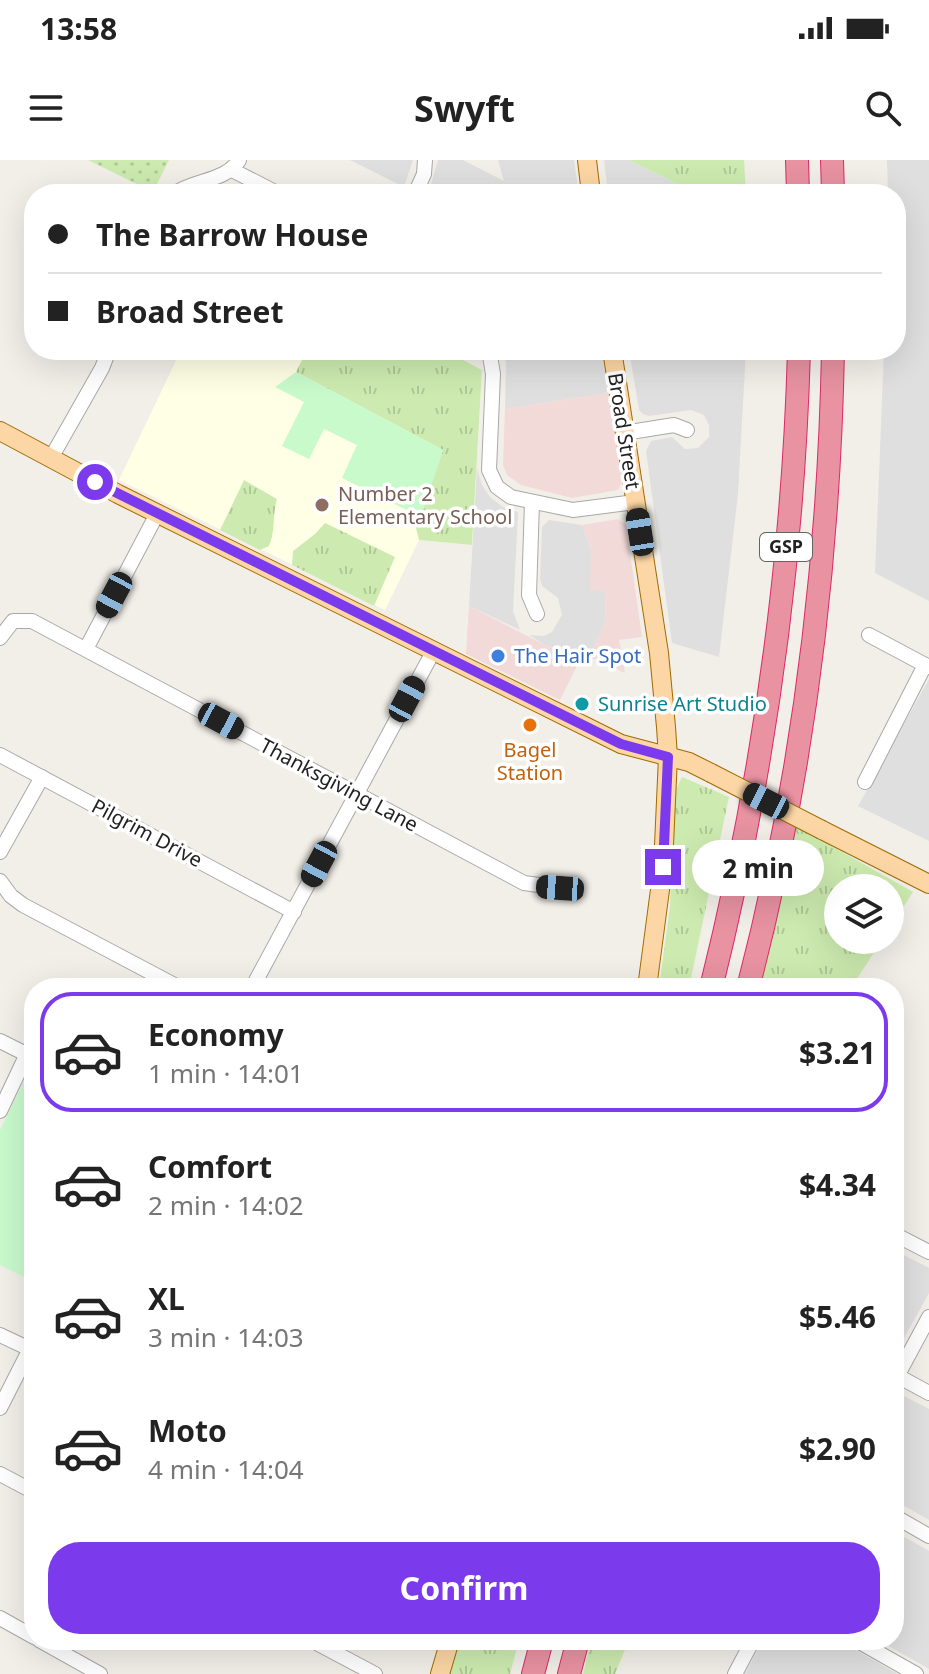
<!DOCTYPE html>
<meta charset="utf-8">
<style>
:root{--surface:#fff;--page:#f2f2f2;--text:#222;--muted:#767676;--line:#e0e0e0;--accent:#7c3aed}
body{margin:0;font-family:"Noto Sans",sans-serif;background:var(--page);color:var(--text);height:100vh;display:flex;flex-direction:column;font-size:30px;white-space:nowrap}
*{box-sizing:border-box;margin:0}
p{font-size:26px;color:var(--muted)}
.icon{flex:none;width:44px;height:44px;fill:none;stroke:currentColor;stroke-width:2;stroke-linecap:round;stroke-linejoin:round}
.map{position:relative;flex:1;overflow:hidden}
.drawer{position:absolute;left:24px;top:818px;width:880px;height:672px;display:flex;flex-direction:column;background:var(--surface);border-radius:32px;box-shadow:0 8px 32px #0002}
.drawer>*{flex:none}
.top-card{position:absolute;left:24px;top:24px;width:882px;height:176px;border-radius:32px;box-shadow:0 8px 32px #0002;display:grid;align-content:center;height:176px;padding:0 24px;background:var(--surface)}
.controls{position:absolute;left:824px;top:714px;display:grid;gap:16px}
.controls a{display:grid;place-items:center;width:80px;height:80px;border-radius:50%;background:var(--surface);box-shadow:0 8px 32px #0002;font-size:40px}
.end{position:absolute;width:36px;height:36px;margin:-18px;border:10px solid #7c3aed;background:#fff;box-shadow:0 0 0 4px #fff}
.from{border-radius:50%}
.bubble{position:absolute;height:56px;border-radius:28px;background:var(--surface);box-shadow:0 8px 32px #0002;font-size:26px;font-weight:700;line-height:56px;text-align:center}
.car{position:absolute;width:24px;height:48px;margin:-24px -12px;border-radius:10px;box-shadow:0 0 6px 2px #0007;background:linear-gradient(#222 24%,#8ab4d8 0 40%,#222 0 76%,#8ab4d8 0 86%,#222 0)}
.top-card b{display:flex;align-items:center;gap:28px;height:76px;font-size:30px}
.top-card b+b{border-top:2px solid var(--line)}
.top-card i{width:20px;height:20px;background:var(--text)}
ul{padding:14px 0 0;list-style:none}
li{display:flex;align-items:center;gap:24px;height:120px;margin:0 16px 12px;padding:0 8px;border:4px solid transparent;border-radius:32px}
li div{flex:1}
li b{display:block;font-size:30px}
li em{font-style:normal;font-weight:700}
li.on{border-color:var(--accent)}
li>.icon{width:72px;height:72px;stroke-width:1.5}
.cta{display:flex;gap:16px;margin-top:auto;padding:16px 24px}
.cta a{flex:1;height:92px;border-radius:32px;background:var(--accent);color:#fff;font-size:32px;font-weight:700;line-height:92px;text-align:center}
.status{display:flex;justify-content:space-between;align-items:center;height:56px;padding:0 40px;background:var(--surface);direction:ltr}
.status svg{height:22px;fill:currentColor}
header{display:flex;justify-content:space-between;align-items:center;height:104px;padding:0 24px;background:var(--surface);font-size:36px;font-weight:700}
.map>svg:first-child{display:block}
</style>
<div class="status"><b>13:58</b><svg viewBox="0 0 49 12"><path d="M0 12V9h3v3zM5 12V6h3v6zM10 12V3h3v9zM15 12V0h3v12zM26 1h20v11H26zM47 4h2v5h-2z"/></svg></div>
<header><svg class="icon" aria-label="menu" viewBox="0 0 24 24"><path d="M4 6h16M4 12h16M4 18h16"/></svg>Swyft<svg class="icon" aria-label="search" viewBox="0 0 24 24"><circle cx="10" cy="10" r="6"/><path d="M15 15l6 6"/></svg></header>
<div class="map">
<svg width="929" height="1514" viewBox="0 0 929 1514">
<defs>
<pattern id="grass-tufts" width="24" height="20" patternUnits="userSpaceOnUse" patternTransform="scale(2)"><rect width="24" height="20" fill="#cdebb0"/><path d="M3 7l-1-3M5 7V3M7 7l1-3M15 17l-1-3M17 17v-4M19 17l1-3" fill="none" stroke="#b0c997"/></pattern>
<pattern id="garden-dots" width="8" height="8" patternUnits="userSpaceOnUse" patternTransform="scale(2)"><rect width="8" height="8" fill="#cdebb0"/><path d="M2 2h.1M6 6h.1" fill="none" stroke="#b0c997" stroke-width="1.8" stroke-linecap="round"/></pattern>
</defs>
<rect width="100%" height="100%" fill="#f2efe9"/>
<g fill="#e0dfdf">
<polygon points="350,0 413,0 404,27"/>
<polygon points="438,0 463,0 504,21 498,0 574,0 579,34 428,34"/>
<polygon points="604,0 629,0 698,34 608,34"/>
<polygon points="887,0 929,0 929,441 875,413 884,190 896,190 896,34 888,34"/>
<polygon points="503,190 602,190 608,233 505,249 506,203"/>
<polygon points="629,190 746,190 738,334 719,497 672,483 646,291 651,281 672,277 685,289 698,288 709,277 709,265 704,255 691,250 649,256 643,254 639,250"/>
<polygon points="477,308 482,325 490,337 503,347 518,352 513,451 520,470 469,446"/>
<polygon points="549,360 582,365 606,431 605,461 590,497 584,494 581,498 545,485 529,475 544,476 552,472 562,455 558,438 542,426 540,419 542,367"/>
<polygon points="929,519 929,681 858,646"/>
<polygon points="894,1090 929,1108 929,1133 894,1196"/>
<polygon points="900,1234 929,1249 929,1360 894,1340 894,1246"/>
<polygon points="894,1371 929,1391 929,1509 878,1480 894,1480"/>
<polygon points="763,1480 838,1480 898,1514 745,1514"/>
</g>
<g fill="#f2dad9">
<polygon points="608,233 622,321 618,330 572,338 521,325 507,315 503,305 505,249"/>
<polygon points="618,359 626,365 642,477 619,480 625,513 590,497 605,461 606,432 590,430 591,389 582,365"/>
<polygon points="469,446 545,485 581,498 560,540 466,494"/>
</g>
<polygon fill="#ffffe5" points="181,190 445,190 482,210 472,385 419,380 385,450 119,320"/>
<g fill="url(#grass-tufts)">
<polygon points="629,0 744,0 746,34 698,34"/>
<polygon points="307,190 445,190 482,210 472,385 419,380 416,368 443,290 296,212"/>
<path d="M244,320L277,339C272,356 276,369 269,386L260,390L220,370Z"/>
<polygon points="325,363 395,397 374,446 292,405 293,391 315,374"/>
<polygon points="682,617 729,637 689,828 659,828 670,746 673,636"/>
<polygon points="791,663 913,732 890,768 890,728 838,728 838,780 882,780 851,828 756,828"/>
<polygon points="457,1480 519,1480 510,1514 447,1514"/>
<polygon points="591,1480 629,1480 615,1514 583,1514"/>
</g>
<g fill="#c8facc">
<polygon points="296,212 443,290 421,357 342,318 357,285 324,269 309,299 282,286 304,242 275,227"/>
<polygon points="31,907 34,909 34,1122 0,1105 0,970"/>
</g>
<polygon fill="url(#garden-dots)" points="88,0 169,0 153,32"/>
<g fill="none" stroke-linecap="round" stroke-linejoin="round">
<defs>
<g id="minor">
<polyline points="232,10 279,34"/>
<path d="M174,34C193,20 227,21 239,0"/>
<polyline points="415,34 424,14 425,0"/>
<polyline points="489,190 493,214 489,310 497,327 511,337 573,350 635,342"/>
<polyline points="624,273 674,265 687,270"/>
<polyline points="51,298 102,208 109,190"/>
<polyline points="532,342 529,435 537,454"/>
<polyline points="869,475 929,507"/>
<polyline points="0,478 13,461 32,461 524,723 560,728"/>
<polyline points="86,489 157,354"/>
<polyline points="0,595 294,752"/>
<polyline points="865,622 925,505"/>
<polyline points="0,692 42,617"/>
<polyline points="0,721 11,736 23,745 180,828"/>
<polyline points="252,828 433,492"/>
<polyline points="0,881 34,898"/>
<polyline points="0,951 27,894"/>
<polyline points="894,1074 929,1092"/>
<polyline points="0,1175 34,1191"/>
<polyline points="894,1214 929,1233"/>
<polyline points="894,1222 929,1157"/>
<polyline points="0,1248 30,1189"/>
<polyline points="0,1314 34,1332"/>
<polyline points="894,1356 929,1376"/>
<polyline points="0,1458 34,1477"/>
<polyline points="39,1480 100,1514"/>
<polyline points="311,1480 375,1514"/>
<polyline points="856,1480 916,1514"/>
<polyline points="735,1514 753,1480"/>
</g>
<g id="major">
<polyline points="587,0 591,34"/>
<polyline points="612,190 659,493 666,567 668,597 663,707 647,828"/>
<polyline points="0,271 118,334 621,584 689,602 711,613"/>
<polyline points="822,670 929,724"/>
<polyline points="440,1514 450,1480"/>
</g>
<g id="highway">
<polyline points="797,0 798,34"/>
<polyline points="832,0 833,34"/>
<path d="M711,828C763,619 793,405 799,190"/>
<path d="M748,828C802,621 829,404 833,190"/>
<polyline points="533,1514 542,1480"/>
<polyline points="569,1514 578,1480"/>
</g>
</defs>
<use href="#minor" stroke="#a9a9a9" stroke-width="16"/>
<use href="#major" stroke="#a06b00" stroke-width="20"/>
<use href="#highway" stroke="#dc2a67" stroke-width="24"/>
<use href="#minor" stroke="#fff" stroke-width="14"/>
<use href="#major" stroke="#fcd6a4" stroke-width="18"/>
<use href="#highway" stroke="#e892a2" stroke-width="22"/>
<defs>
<polyline id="major-bridge" points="711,613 822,670"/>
</defs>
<use href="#major-bridge" stroke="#a06b00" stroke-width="20" stroke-linecap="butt"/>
<use href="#major-bridge" stroke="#fcd6a4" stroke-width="18"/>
</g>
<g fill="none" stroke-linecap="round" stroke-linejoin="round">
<polyline stroke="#7c3aed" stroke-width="10" points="95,322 621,584 668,597 663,707"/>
</g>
<circle fill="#8d6e63" stroke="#fff" stroke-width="3" cx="322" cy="345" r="8"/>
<circle fill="#3f7fe0" stroke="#fff" stroke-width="3" cx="498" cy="496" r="8"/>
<circle fill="#0f9aa8" stroke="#fff" stroke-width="3" cx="582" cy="544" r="8"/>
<circle fill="#e8710a" stroke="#fff" stroke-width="3" cx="530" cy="565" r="8"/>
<g text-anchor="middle" stroke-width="7" stroke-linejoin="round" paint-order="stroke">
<rect fill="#fff" stroke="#646464" stroke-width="2" x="760" y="373" width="52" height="28" rx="6"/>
<g font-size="18" font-weight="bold" fill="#222">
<text x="786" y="393">GSP</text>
</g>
<g font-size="20" fill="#222" stroke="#fff">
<text transform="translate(624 271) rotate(81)" y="7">Broad Street</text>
<text transform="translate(339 625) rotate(28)" y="7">Thanksgiving Lane</text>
<text transform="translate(147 673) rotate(28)" y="7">Pilgrim Drive</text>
</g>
<g font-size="20" fill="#785e54" stroke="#fff" text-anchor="start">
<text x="338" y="341">Number 2<tspan x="338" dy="23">Elementary School</tspan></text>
</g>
<g font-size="20" fill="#366cbe" stroke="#fff" text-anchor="start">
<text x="514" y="503">The Hair Spot</text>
</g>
<g font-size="20" fill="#0d838f" stroke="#fff" text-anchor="start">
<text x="598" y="551">Sunrise Art Studio</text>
</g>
<g font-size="20" fill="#c56008" stroke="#fff">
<text x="530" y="597">Bagel<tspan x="530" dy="23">Station</tspan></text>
</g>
</g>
</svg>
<div class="controls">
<a><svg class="icon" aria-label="layers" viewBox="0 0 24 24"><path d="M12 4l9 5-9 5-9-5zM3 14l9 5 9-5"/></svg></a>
</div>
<i class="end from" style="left:95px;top:322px"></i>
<i class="end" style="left:663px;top:707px"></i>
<div class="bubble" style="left:692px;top:680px;width:132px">2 min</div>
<i class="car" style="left:640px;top:372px;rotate:351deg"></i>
<i class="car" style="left:114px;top:435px;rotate:208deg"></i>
<i class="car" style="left:407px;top:539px;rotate:28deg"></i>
<i class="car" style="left:221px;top:561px;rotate:118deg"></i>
<i class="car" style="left:766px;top:641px;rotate:297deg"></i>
<i class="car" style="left:319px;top:704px;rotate:208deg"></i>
<i class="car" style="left:560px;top:728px;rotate:274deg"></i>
<div class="top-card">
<b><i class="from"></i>The Barrow House</b>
<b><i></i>Broad Street</b>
</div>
<section class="drawer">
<ul>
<li class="on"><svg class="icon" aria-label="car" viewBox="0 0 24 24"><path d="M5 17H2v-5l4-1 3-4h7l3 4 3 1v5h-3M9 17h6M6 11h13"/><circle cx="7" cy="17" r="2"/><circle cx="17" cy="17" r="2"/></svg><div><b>Economy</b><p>1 min · 14:01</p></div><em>$3.21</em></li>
<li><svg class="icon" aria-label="car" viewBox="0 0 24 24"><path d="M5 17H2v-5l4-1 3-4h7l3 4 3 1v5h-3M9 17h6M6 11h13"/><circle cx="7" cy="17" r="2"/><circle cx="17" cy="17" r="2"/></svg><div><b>Comfort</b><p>2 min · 14:02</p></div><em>$4.34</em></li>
<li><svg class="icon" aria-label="car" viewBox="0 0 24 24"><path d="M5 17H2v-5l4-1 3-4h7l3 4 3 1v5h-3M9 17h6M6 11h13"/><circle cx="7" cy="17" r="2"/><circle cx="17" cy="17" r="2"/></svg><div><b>XL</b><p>3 min · 14:03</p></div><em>$5.46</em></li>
<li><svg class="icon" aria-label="car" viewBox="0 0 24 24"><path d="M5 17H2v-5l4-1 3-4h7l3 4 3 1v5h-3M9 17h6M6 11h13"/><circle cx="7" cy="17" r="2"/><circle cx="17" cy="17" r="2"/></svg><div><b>Moto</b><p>4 min · 14:04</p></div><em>$2.90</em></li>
</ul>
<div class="cta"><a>Confirm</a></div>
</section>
</div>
